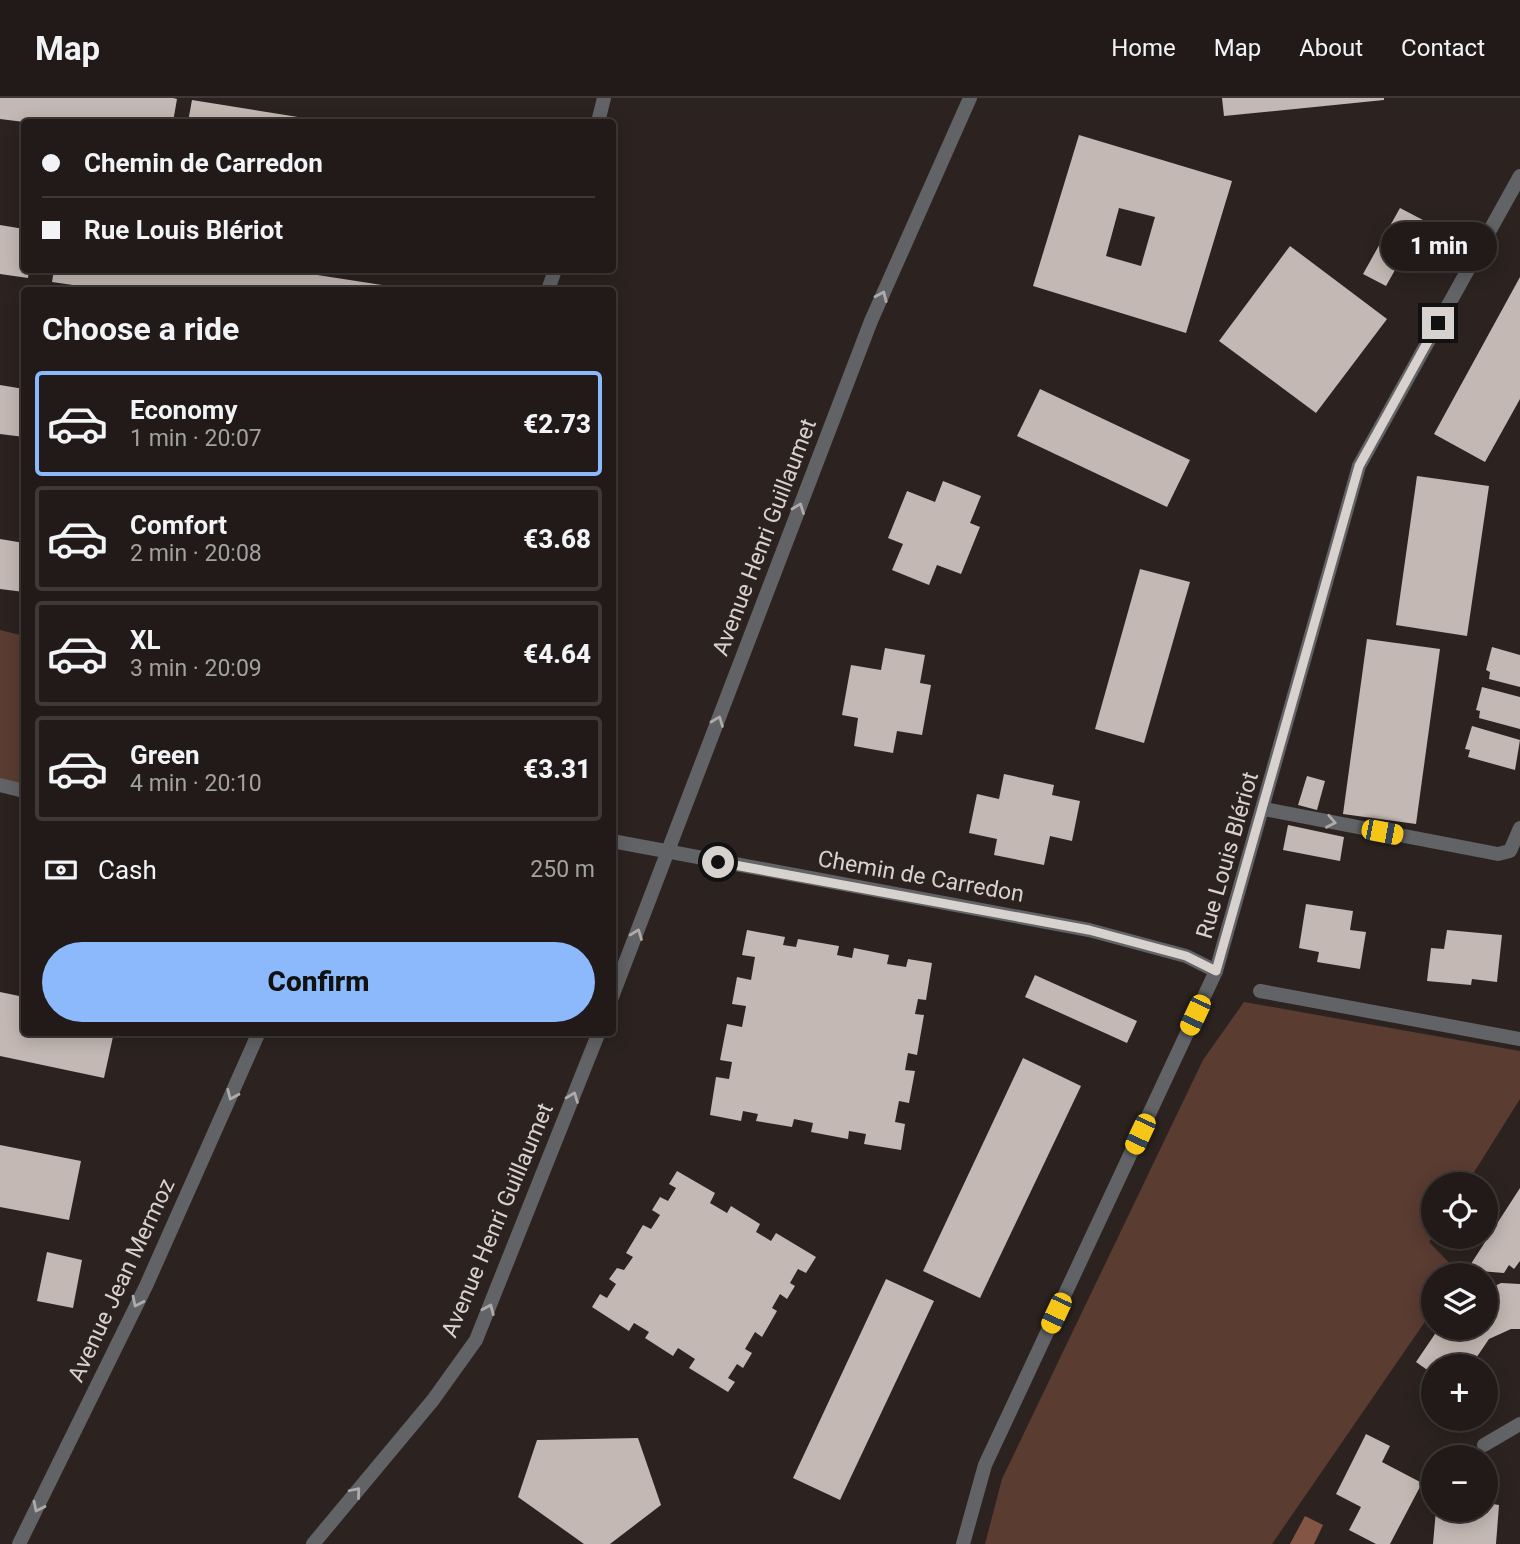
<!DOCTYPE html>
<meta charset="utf-8">
<style>
:root{--surface:#211a18;--page:#292321;--text:#f1f3f6;--muted:#a2a1a2;--line:#3e3837;--accent:#8cb9fc}
body{margin:0;font-family:Roboto,sans-serif;background:var(--page);color:var(--text);height:100vh;display:flex;flex-direction:column;font-size:26px;white-space:nowrap}
*{box-sizing:border-box;margin:0}
p{font-size:23px;color:var(--muted)}
.icon{flex:none;width:38px;height:38px;fill:none;stroke:currentColor;stroke-width:2;stroke-linecap:round;stroke-linejoin:round}
.map{position:relative;flex:1;overflow:hidden}
.details{position:absolute;left:21px;top:189px;width:595px;height:749px;display:flex;flex-direction:column;background:var(--surface);border-radius:7px;box-shadow:0 4px 18px #0003,0 0 0 2px var(--line)}
.details>*{flex:none}
.top-card{position:absolute;left:21px;top:21px;width:595px;height:154px;border-radius:7px;box-shadow:0 4px 18px #0003,0 0 0 2px var(--line);display:grid;align-content:center;height:154px;padding:0 21px;background:var(--surface)}
.buttons{position:absolute;left:1421px;top:1074px;display:grid;gap:14px}
.buttons a{display:grid;place-items:center;width:77px;height:77px;border-radius:50%;background:var(--surface);box-shadow:0 4px 18px #0003,0 0 0 2px var(--line);font-size:35px}
.end{position:absolute;width:32px;height:32px;margin:-16px;border:9px solid #d8d2cf;background:#111;box-shadow:0 0 0 4px #111}
.from{border-radius:50%}
.bubble{position:absolute;height:49px;border-radius:24px;background:var(--surface);box-shadow:0 4px 18px #0003,0 0 0 2px var(--line);font-size:23px;font-weight:800;line-height:49px;text-align:center}
.car{position:absolute;width:21px;height:42px;margin:-21px -10px;border-radius:9px;box-shadow:0 0 5px 2px #0007;background:linear-gradient(#f5c518 24%,#345 0 40%,#f5c518 0 76%,#345 0 86%,#f5c518 0)}
.top-card b{display:flex;align-items:center;gap:24px;height:66px;font-size:26px}
.top-card b+b{border-top:2px solid var(--line)}
.top-card i{width:18px;height:18px;background:var(--text)}
ul{padding:0;list-style:none}
li{display:flex;align-items:center;gap:21px;height:105px;margin:0 14px 10px;padding:0 7px;border:4px solid var(--line);border-radius:7px}
li div{flex:1}
li b{display:block;font-size:26px}
li em{font-style:normal;font-weight:800}
li.current{border-color:var(--accent)}
li>.icon{width:63px;height:63px;stroke-width:1.5}
h2{padding:0 21px;font-size:32px;line-height:84px}
.pay{display:flex;align-items:center;gap:18px;height:77px;padding:0 21px;font-size:26px}
.pay p{margin-inline-start:auto}
.primary-button{display:flex;gap:14px;margin-top:auto;padding:14px 21px}
.primary-button a{flex:1;height:80px;border-radius:42px;background:var(--accent);color:#111;font-size:28px;font-weight:800;line-height:80px;text-align:center}
header{display:flex;align-items:center;gap:42px;box-sizing:border-box;height:98px;padding:0 35px;background:var(--surface);border-bottom:2px solid var(--line)}
header strong{font-size:33px}
nav{display:flex;gap:38px;margin-inline-start:auto;font-size:24px}
.map>svg:first-child{display:block}
</style>
<header>
<strong>Map</strong>
<nav><a>Home</a><a>Map</a><a>About</a><a>Contact</a></nav>
</header>
<div class="map">
<svg width="1520" height="1446" viewBox="0 0 1520 1446">
<rect width="100%" height="100%" fill="#2c2320"/>
<g fill="#5a3c31">
<polygon points="0,532 24,538 24,696 0,691"/>
<polygon points="1244,904 1520,953 1520,1001 1466,1087 1433,1087 1433,1138 1429,1144 1459,1175 1457,1178 1433,1178 1433,1212 1272,1446 985,1446 1002,1381 1203,962"/>
</g>
<polygon fill="#835544" points="1305,1418 1323,1427 1314,1446 1290,1446"/>
<g fill="#c3b8b3" fill-rule="evenodd">
<polygon points="0,0 173,0 177,1 173,24 24,24 0,21"/>
<polygon points="1222,0 1384,0 1384,2 1224,18"/>
<polygon points="192,2 323,23 323,24 188,24"/>
<path d="M1079,37L1232,83L1186,235L1033,188ZM1119,110L1155,119L1141,168L1106,158Z"/>
<polygon points="1400,110 1423,122 1386,188 1363,176"/>
<polygon points="0,127 24,131 24,172 29,172 28,180 0,176"/>
<polygon points="1290,148 1387,221 1316,315 1219,243"/>
<polygon points="54,172 285,172 408,191 108,192 52,184"/>
<polygon points="1520,179 1520,301 1485,364 1434,336"/>
<polygon points="0,287 24,291 24,339 0,336"/>
<polygon points="1040,291 1190,362 1167,409 1017,338"/>
<polygon points="1417,378 1489,388 1467,538 1396,527"/>
<polygon points="943,383 981,398 970,425 980,429 961,476 937,467 929,487 892,472 903,446 888,440 907,393 935,404"/>
<polygon points="0,441 24,445 24,494 0,491"/>
<polygon points="1140,471 1190,484 1144,645 1095,631"/>
<polygon points="1367,541 1440,551 1416,726 1343,716"/>
<polygon points="1492,549 1520,557 1520,589 1489,581 1490,574 1486,572"/>
<polygon points="885,550 925,557 920,585 931,587 922,637 897,633 893,655 854,648 858,620 842,617 851,567 881,572"/>
<polygon points="1482,589 1520,599 1520,631 1479,620 1480,613 1476,612"/>
<polygon points="1472,628 1520,642 1515,672 1468,659 1470,652 1465,651"/>
<polygon points="1004,676 1054,687 1052,697 1080,703 1072,743 1050,738 1044,767 994,757 997,741 969,735 977,696 999,701"/>
<polygon points="1307,678 1325,683 1317,712 1298,707"/>
<polygon points="1288,727 1344,739 1340,763 1283,752"/>
<polygon points="1306,806 1353,813 1350,832 1366,834 1360,871 1317,864 1319,854 1299,850"/>
<polygon points="747,832 785,839 783,847 796,849 798,841 839,848 837,857 852,860 854,850 889,857 887,866 906,869 908,861 932,865 926,902 918,901 915,916 924,917 917,957 908,955 905,972 915,973 909,1005 899,1003 895,1024 905,1026 901,1052 864,1046 866,1036 849,1033 848,1041 811,1034 813,1025 794,1021 792,1029 756,1023 758,1016 743,1013 741,1023 710,1017 716,979 729,981 732,964 720,962 727,926 742,929 746,908 732,906 737,879 751,882 755,859 742,857"/>
<polygon points="1447,832 1502,837 1497,884 1472,881 1471,887 1427,883 1431,850 1444,851"/>
<polygon points="1035,877 1137,923 1127,945 1025,899"/>
<polygon points="0,894 24,899 24,934 114,934 104,980 0,958"/>
<polygon points="1023,960 1081,988 980,1200 923,1173"/>
<polygon points="0,1047 81,1063 69,1122 0,1109"/>
<polygon points="677,1073 715,1095 710,1105 727,1115 731,1108 760,1126 756,1134 771,1143 776,1135 816,1159 806,1175 798,1171 790,1185 795,1188 787,1201 780,1196 772,1210 777,1213 762,1239 755,1234 745,1251 752,1255 743,1270 737,1266 728,1280 735,1284 728,1294 689,1270 695,1261 678,1250 673,1258 645,1240 649,1234 634,1225 629,1233 592,1209 600,1196 607,1200 616,1186 609,1181 617,1170 624,1172 633,1159 626,1155 643,1127 651,1131 660,1117 652,1112 660,1099 668,1103 676,1090 669,1086"/>
<polygon points="1520,1090 1520,1163 1514,1171 1509,1167 1504,1175 1467,1172"/>
<polygon points="47,1154 82,1162 73,1210 37,1203"/>
<polygon points="886,1181 934,1203 840,1402 793,1380"/>
<polygon points="1501,1185 1520,1186 1520,1231 1511,1231 1489,1241 1470,1269 1433,1269 1433,1276 1416,1264 1439,1230 1486,1230 1486,1192"/>
<polygon points="1366,1336 1390,1348 1382,1364 1422,1385 1390,1446 1376,1446 1349,1432 1361,1409 1336,1396"/>
<polygon points="638,1340 661,1407 610,1446 584,1446 518,1399 537,1342"/>
<polygon points="1486,1405 1499,1407 1496,1446 1433,1446 1436,1412 1486,1412"/>
</g>
<g fill="none" stroke-linecap="round" stroke-linejoin="round">
<polyline stroke="#616367" stroke-width="14" points="1264,711 1498,756 1510,753 1520,730"/>
<g stroke="#616367" stroke-width="14">
<polyline points="598,24 604,0"/>
<polyline points="548,192 555,172"/>
<polyline points="0,687 24,693"/>
<polyline points="612,743 1089,832 1186,858 1216,873"/>
<polyline points="1260,893 1520,941"/>
<polyline points="612,899 871,223 970,0"/>
<polyline points="1484,1347 1520,1326"/>
<polyline points="19,1446 146,1188 259,934"/>
<polyline points="313,1446 433,1302 476,1242 599,934"/>
<polyline points="963,1446 985,1367 1216,873 1359,368 1520,78"/>
</g>
</g>
<defs><path id="oneway-chevron" d="M-2-3.5L2.5 0L-2 3.5" fill="none" stroke-width="1.6" stroke-linecap="round" stroke-linejoin="round" transform="scale(1.75)"/></defs>
<g stroke="#aeabab">
<use href="#oneway-chevron" transform="translate(882 198) rotate(-66)"/>
<use href="#oneway-chevron" transform="translate(799 410) rotate(-69)"/>
<use href="#oneway-chevron" transform="translate(718 623) rotate(-69)"/>
<use href="#oneway-chevron" transform="translate(1331 724) rotate(11)"/>
<use href="#oneway-chevron" transform="translate(637 836) rotate(-69)"/>
<use href="#oneway-chevron" transform="translate(232 997) rotate(114)"/>
<use href="#oneway-chevron" transform="translate(573 999) rotate(-69)"/>
<use href="#oneway-chevron" transform="translate(137 1204) rotate(116)"/>
<use href="#oneway-chevron" transform="translate(489 1211) rotate(-67)"/>
<use href="#oneway-chevron" transform="translate(356 1394) rotate(-50)"/>
<use href="#oneway-chevron" transform="translate(38 1409) rotate(116)"/>
</g>
<g fill="none" stroke-linecap="round" stroke-linejoin="round">
<polyline stroke="#d8d2cf" stroke-width="9" points="718,764 1089,832 1186,858 1216,873 1359,368 1438,225"/>
</g>
<g text-anchor="middle" stroke-width="7" stroke-linejoin="round" paint-order="stroke">
<g font-size="23" fill="#d8d2cf" stroke="#2c2320">
<text transform="translate(764 439) rotate(-69)" y="8">Avenue Henri Guillaumet</text>
<text transform="translate(1227 757) rotate(-74)" y="8">Rue Louis Blériot</text>
<text transform="translate(921 778) rotate(10)" y="8">Chemin de Carredon</text>
<text transform="translate(497 1122) rotate(-67)" y="8">Avenue Henri Guillaumet</text>
<text transform="translate(121 1182) rotate(-65)" y="8">Avenue Jean Mermoz</text>
</g>
</g>
</svg>
<div class="buttons">
<a><svg class="icon" aria-label="locate" viewBox="0 0 24 24"><circle cx="12" cy="12" r="6"/><path d="M12 2v4M12 18v4M2 12h4M18 12h4"/></svg></a>
<a><svg class="icon" aria-label="layers" viewBox="0 0 24 24"><path d="M12 4l9 5-9 5-9-5zM3 14l9 5 9-5"/></svg></a>
<a>+</a>
<a>−</a>
</div>
<i class="end from" style="left:718px;top:764px"></i>
<i class="end" style="left:1438px;top:225px"></i>
<div class="bubble" style="left:1381px;top:124px;width:116px">1 min</div>
<i class="car" style="left:1382px;top:734px;rotate:101deg"></i>
<i class="car" style="left:1195px;top:917px;rotate:205deg"></i>
<i class="car" style="left:1140px;top:1036px;rotate:205deg"></i>
<i class="car" style="left:1056px;top:1215px;rotate:205deg"></i>
<div class="top-card">
<b><i class="from"></i>Chemin de Carredon</b>
<b><i></i>Rue Louis Blériot</b>
</div>
<section class="details">
<h2>Choose a ride</h2>
<ul>
<li class="current"><svg class="icon" aria-label="car" viewBox="0 0 24 24"><path d="M5 17H2v-5l4-1 3-4h7l3 4 3 1v5h-3M9 17h6M6 11h13"/><circle cx="7" cy="17" r="2"/><circle cx="17" cy="17" r="2"/></svg><div><b>Economy</b><p>1 min · 20:07</p></div><em>€2.73</em></li>
<li><svg class="icon" aria-label="car" viewBox="0 0 24 24"><path d="M5 17H2v-5l4-1 3-4h7l3 4 3 1v5h-3M9 17h6M6 11h13"/><circle cx="7" cy="17" r="2"/><circle cx="17" cy="17" r="2"/></svg><div><b>Comfort</b><p>2 min · 20:08</p></div><em>€3.68</em></li>
<li><svg class="icon" aria-label="car" viewBox="0 0 24 24"><path d="M5 17H2v-5l4-1 3-4h7l3 4 3 1v5h-3M9 17h6M6 11h13"/><circle cx="7" cy="17" r="2"/><circle cx="17" cy="17" r="2"/></svg><div><b>XL</b><p>3 min · 20:09</p></div><em>€4.64</em></li>
<li><svg class="icon" aria-label="car" viewBox="0 0 24 24"><path d="M5 17H2v-5l4-1 3-4h7l3 4 3 1v5h-3M9 17h6M6 11h13"/><circle cx="7" cy="17" r="2"/><circle cx="17" cy="17" r="2"/></svg><div><b>Green</b><p>4 min · 20:10</p></div><em>€3.31</em></li>
</ul>
<div class="pay"><svg class="icon" aria-label="cash" viewBox="0 0 24 24"><path d="M3 7h18v10H3z"/><circle cx="12" cy="12" r="2"/></svg>Cash<p>250 m</p></div>
<div class="primary-button"><a>Confirm</a></div>
</section>
</div>
